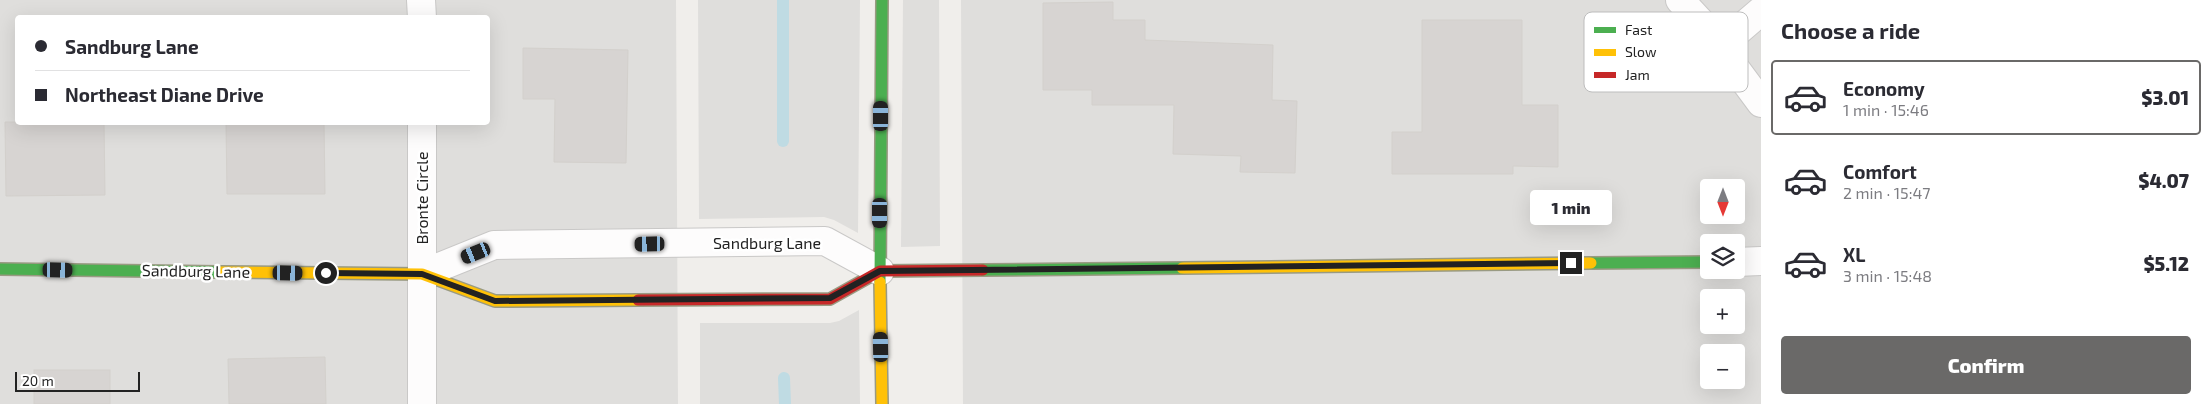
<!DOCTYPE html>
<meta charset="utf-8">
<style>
:root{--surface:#fff;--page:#f2f2f3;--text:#2b2b33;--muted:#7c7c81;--line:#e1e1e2;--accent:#6a6968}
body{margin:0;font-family:"Exo 2",sans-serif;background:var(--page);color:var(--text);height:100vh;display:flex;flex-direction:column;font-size:19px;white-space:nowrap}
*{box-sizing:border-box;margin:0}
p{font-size:16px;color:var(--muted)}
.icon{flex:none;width:28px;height:28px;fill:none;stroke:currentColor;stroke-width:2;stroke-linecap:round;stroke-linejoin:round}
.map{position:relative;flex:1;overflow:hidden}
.side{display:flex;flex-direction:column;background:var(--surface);width:450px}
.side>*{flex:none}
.guide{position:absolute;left:15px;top:15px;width:475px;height:110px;border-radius:5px;box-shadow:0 5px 20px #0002;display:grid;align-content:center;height:110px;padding:0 20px;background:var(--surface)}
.needle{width:32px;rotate:180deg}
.buttons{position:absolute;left:1700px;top:179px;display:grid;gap:10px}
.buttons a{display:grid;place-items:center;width:45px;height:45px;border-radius:5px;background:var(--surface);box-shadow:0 5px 20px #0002;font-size:25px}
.scale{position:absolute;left:15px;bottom:12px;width:125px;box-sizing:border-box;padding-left:5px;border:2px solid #222;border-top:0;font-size:14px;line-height:18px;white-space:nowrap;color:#222;-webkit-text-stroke:4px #fff;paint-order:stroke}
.end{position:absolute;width:22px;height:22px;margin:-11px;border:6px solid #222;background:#fff;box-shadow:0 0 0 2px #fff}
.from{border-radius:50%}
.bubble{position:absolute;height:35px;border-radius:5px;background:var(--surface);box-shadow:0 5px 20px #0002;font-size:16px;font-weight:800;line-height:35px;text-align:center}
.car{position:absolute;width:15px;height:30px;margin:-15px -8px;border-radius:6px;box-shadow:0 0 4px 1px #0007;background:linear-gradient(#222 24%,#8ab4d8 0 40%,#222 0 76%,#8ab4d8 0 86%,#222 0)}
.guide b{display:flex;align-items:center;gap:18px;height:48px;font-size:19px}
.guide b+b{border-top:1px solid var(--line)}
.guide i{width:12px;height:12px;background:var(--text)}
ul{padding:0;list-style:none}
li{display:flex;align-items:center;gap:15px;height:75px;margin:0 10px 8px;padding:0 10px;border:2px solid transparent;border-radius:5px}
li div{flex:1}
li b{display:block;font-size:19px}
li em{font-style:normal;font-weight:800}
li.on{border-color:var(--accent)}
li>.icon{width:45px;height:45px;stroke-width:1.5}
h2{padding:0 20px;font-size:22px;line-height:60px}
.cta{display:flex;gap:10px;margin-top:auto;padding:10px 20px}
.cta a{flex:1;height:58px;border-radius:5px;background:var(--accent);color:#fff;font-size:20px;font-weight:800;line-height:58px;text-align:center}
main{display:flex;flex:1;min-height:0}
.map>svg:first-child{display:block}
</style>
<main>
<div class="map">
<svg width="1761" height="404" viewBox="0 0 1761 404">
<rect width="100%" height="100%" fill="#f0eeeb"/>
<g fill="#dfdedc" fill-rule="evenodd">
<path d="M0,0H676L678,404H0ZM18,18H488V122H18Z"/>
<polygon points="698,0 860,0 858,233 834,220 824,217 699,219"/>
<polygon points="903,0 939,0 940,246 901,247"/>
<path d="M961,0H1761V404H963ZM1709,188H1736V215H1709ZM1709,242H1736V270H1709ZM1709,298H1736V325H1709ZM1709,352H1736V380H1709Z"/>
<polygon points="859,310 860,404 700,404 700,323 830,323 839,321"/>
</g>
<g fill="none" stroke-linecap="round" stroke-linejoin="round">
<g stroke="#bfdbe3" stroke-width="12">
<polyline points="783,0 783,141"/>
<polyline points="784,378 785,404"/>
</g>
</g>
<g fill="#d7d4d2" stroke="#d3d0cc">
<polygon points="1113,2 1113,20 1145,20 1145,40 1273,45 1272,100 1297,101 1295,173 1240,172 1241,156 1173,154 1174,105 1092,105 1092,90 1043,90 1043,3"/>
<polygon points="1422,20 1522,20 1522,105 1558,105 1558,167 1513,166 1513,174 1392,174 1392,132 1422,132"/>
<polygon points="523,48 628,50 626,163 554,162 555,99 523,99"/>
<polygon points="5,122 104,122 105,195 6,196"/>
<polygon points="226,122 324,122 325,194 227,194"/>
<polygon points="325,357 326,404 229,404 228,359"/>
<rect x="34" y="370" width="76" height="34"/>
</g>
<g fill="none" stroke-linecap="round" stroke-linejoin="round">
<defs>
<g id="street">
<polyline points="421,0 422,18"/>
<polyline points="1680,0 1704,26 1761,103"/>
<polyline points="1719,47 1761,11"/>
<polyline points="1736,262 1761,261"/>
<polyline points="422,274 494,245 825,241 880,271"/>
<polyline points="422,404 422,122"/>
</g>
<g id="fast">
<polyline points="1591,263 1709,262"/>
<polyline points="0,269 220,272"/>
<polyline points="983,270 1182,268"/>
<polyline points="880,282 882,0"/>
</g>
<g id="slow">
<polyline points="1182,268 1591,263"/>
<polyline points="220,272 422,274 495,301 638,300"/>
<polyline points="880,282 882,404"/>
</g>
<polyline id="jam" points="638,300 830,299 880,271 983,270"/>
</defs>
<use href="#street" stroke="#c9c8c7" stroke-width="30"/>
<use href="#fast" stroke="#999a82" stroke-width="14"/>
<use href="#slow" stroke="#999a82" stroke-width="14"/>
<use href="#jam" stroke="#999a82" stroke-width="14"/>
<use href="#street" stroke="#fdfcfc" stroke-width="28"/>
<use href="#fast" stroke="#4caf50" stroke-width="11"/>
<use href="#slow" stroke="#ffc107" stroke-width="11"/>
<use href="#jam" stroke="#c62828" stroke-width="11"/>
</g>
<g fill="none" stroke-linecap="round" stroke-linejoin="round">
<polyline stroke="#222" stroke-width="6" points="326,273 422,274 495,301 830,298 880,271 1571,263"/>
</g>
<g text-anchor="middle" stroke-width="5" stroke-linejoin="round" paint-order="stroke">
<g font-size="16" fill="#222" stroke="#fff">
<text transform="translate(422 198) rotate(-90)" y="6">Bronte Circle</text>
<text x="767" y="249">Sandburg Lane</text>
<text transform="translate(196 271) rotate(1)" y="6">Sandburg Lane</text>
</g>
</g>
<rect x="1584" y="12" width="164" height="80" rx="8" fill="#fff" stroke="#bdbdbd" stroke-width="1"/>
<rect x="1594" y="27" width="22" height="6" fill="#4caf50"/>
<rect x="1594" y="49" width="22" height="7" fill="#ffc107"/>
<rect x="1594" y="72" width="22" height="6" fill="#c62828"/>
<g font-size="14" fill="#222">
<text x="1625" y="35">Fast</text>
<text x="1625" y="57">Slow</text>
<text x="1625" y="80">Jam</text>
</g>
</svg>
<div class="buttons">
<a><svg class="needle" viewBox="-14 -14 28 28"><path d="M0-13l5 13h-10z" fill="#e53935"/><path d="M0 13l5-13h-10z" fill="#7c7c81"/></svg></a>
<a><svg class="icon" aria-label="layers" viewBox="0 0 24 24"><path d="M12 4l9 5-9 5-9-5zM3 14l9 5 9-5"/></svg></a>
<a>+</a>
<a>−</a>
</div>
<div class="scale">20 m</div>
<i class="end from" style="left:326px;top:273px"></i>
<i class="end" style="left:1571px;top:263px"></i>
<div class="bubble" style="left:1530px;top:190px;width:82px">1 min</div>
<i class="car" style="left:881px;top:116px;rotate:0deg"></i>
<i class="car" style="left:880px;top:213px;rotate:180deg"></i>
<i class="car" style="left:650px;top:244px;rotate:269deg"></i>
<i class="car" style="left:476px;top:253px;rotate:248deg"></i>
<i class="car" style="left:58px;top:270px;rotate:91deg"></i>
<i class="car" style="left:288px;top:273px;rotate:91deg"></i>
<i class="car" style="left:881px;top:347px;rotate:359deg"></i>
<div class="guide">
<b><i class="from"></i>Sandburg Lane</b>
<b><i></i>Northeast Diane Drive</b>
</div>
</div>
<section class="side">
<h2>Choose a ride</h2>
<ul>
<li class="on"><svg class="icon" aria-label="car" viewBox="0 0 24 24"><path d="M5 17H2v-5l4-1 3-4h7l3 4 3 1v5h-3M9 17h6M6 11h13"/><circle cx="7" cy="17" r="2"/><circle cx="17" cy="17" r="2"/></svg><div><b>Economy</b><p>1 min · 15:46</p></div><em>$3.01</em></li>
<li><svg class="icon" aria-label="car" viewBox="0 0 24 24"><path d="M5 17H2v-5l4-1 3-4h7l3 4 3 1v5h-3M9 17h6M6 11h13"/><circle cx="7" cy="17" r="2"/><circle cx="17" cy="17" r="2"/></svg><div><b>Comfort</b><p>2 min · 15:47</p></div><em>$4.07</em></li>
<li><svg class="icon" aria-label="car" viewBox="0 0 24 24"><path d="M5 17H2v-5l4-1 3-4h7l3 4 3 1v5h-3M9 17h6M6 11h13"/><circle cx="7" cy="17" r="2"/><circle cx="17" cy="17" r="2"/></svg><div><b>XL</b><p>3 min · 15:48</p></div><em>$5.12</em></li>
</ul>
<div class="cta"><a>Confirm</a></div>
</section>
</main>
